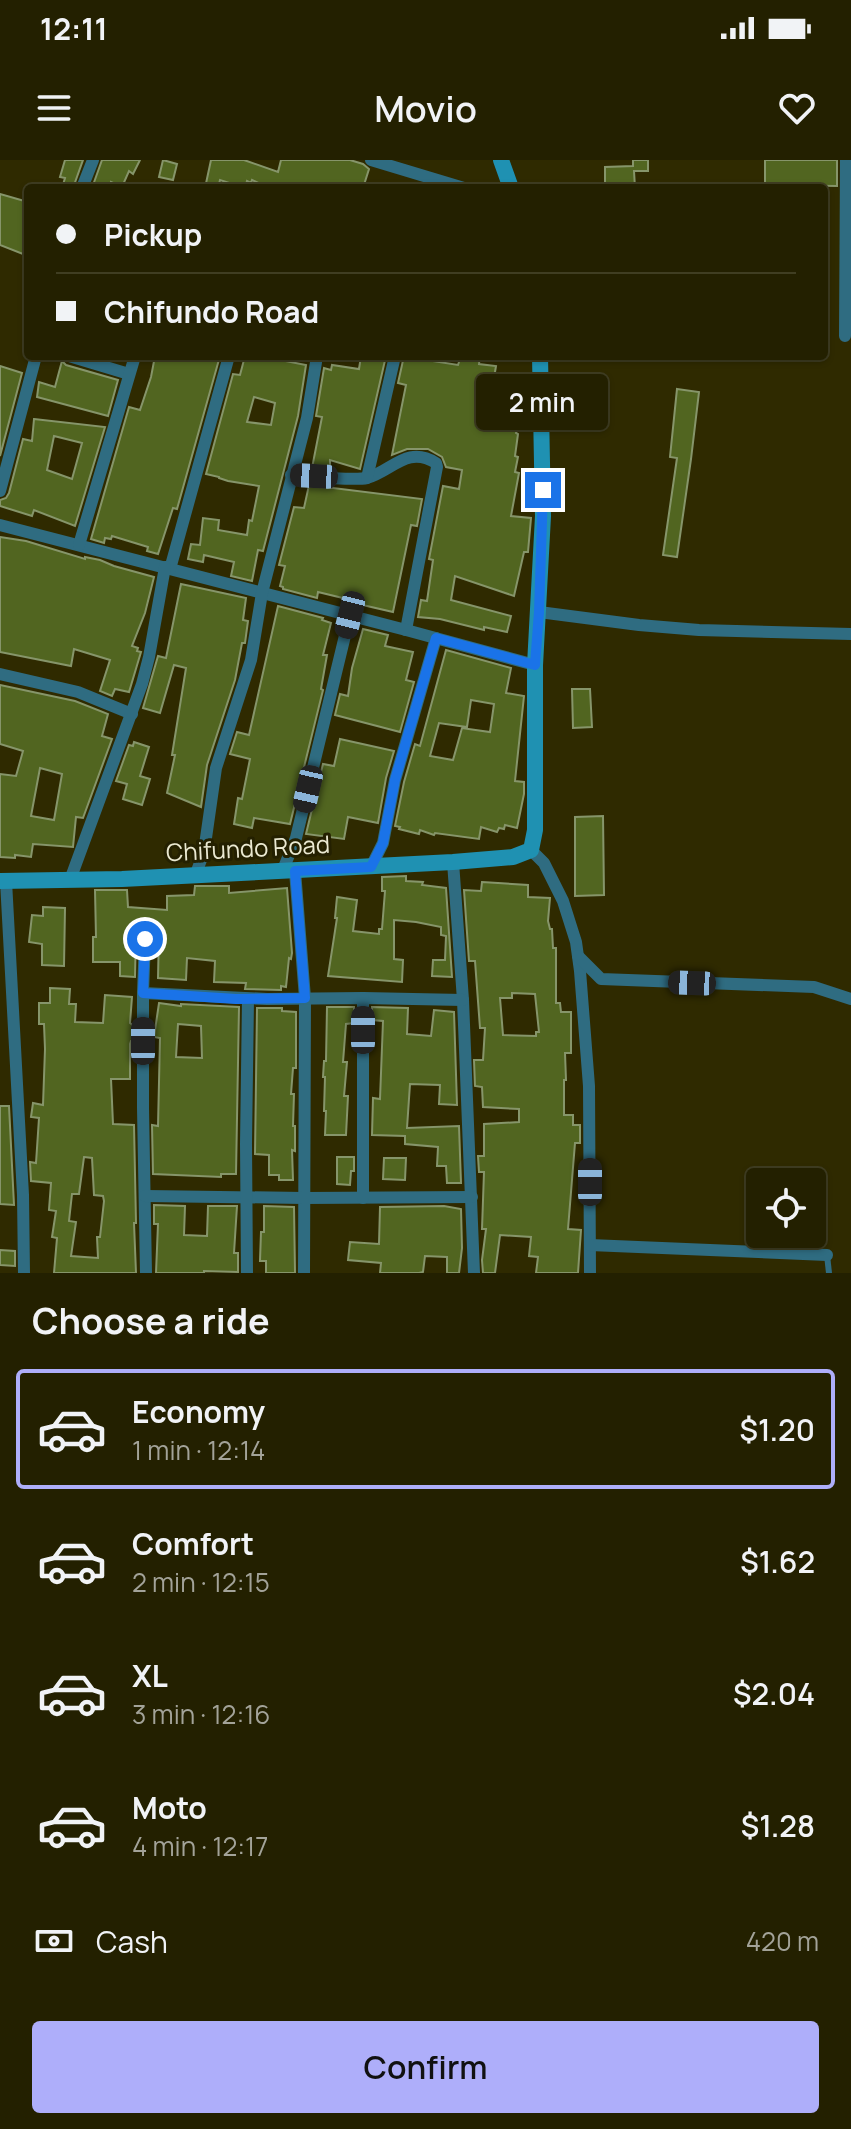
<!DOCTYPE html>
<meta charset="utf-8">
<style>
:root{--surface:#232000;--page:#2f2d0f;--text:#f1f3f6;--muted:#a3a399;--line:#403e22;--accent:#aeaefa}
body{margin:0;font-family:Manrope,sans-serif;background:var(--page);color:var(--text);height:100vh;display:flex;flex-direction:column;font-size:30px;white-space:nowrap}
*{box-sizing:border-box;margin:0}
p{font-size:26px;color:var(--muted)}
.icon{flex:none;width:44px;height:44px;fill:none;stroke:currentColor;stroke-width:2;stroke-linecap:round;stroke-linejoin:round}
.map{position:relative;height:1113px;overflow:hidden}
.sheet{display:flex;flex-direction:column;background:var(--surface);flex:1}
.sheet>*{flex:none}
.guide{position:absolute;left:24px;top:24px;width:804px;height:176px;border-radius:8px;box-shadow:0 2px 6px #0004,0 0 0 2px var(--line);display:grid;align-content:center;height:176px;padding:0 32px;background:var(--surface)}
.buttons{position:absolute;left:746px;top:1008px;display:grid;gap:16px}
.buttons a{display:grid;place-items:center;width:80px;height:80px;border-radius:8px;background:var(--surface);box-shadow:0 2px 6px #0004,0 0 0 2px var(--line);font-size:40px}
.end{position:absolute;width:36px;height:36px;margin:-18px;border:10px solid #1a73e8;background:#fff;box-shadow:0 0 0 4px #fff}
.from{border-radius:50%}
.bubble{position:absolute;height:56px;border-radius:8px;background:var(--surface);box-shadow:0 2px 6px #0004,0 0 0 2px var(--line);font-size:26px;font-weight:600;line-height:56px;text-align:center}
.car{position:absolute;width:24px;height:48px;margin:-24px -12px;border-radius:10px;box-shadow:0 0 6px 2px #0007;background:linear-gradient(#222 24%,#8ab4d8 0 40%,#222 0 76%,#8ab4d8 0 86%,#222 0)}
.guide b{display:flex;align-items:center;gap:28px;height:76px;font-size:30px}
.guide b+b{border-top:2px solid var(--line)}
.guide i{width:20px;height:20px;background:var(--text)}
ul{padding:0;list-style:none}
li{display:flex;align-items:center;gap:24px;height:120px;margin:0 16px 12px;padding:0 16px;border:4px solid transparent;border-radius:8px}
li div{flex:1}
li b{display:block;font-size:30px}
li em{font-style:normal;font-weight:600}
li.current{border-color:var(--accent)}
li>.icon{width:72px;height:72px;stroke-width:1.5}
h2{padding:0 32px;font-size:36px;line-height:96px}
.pay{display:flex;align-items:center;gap:20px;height:88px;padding:0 32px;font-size:30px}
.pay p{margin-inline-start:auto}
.cta{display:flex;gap:16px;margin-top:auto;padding:16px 32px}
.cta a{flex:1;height:92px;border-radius:8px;background:var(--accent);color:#111;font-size:32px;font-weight:600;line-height:92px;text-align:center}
.status{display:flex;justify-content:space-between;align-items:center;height:56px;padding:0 40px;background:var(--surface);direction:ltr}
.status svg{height:22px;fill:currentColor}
header{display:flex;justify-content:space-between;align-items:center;height:104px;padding:0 32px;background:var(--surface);font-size:36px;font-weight:600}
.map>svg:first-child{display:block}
</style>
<div class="status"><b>12:11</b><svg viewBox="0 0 49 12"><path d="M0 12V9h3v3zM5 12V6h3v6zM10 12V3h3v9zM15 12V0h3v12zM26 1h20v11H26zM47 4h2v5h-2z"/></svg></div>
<header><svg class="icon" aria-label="menu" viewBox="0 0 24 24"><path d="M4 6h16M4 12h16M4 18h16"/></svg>Movio<svg class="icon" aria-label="heart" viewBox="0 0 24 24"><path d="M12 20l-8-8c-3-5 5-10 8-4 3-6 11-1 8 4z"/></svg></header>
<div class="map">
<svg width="851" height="1113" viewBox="0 0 851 1113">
<rect width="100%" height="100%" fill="#2f2a00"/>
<g fill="#516520" stroke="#86956a" stroke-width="2" fill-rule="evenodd">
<polygon points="65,0 83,0 73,28 62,28 65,18 60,17"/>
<polygon points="102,0 140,0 133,14 129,11 122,27 111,22 110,28 92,28"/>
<polygon points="163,0 177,4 173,20 159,17"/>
<polygon points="211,0 244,0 278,12 281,0 350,0 363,4 369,9 363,28 269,28 252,20 251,23 247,21 245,28 220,20 218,28 205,28"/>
<polygon points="633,0 648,0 648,11 634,11 635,28 605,28 605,7 633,6"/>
<polygon points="765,0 837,0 837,26 765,25"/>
<polygon points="0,34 28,42 28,96 0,85"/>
<polygon points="155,196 220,196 177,349 173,348 158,394 147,391 148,387 112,376 111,379 105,378 104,383 91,379 129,247 140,250 151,217"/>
<path d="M245,196H260L306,205L298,256L263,391L258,390L252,421L231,416L234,402L204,395L203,402L188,399L191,384L200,385L203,358L219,360L218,370L247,375L249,360L252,361L259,326L228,321L219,318V317L206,314L233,214L240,215ZM254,237L275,243L271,265L247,262Z"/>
<polygon points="361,196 386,196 360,309 330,300 330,309 312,308 322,257 316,256 324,208 331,210 332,205 359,209"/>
<polygon points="404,196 417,196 427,198 426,200 458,205 461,196 480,196 479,204 496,206 494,218 512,218 512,222 520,222 520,245 522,245 516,273 518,274 515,296 518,297 515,312 519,313 511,356 531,358 528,392 524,392 514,436 455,416 451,440 511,456 507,472 484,467 484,470 440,459 418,457 421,440 427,441 433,400 429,399 443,326 459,329 462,310 446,307 442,297 428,289 407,289 392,295 406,225 398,223"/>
<polygon points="62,201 66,205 118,220 108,256 37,237 39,222 55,227"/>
<polygon points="0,206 22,213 0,296"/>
<polygon points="677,229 699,232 691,299 677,397 663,395 677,298 670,297"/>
<path d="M34,259L105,267L75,366L34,350L32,356L0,346V340L6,338L9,333L23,279L32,281ZM54,276L82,283L72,319L47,310Z"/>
<polygon points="309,325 422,339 417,366 411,365 393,452 354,443 355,441 318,432 317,438 283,429 283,427 280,426 285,406 279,405 294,347 304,348"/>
<polygon points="0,377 26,381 85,399 85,397 100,400 114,406 154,417 145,453 132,486 138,488 137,491 141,492 129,532 115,529 112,536 100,531 110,500 74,489 71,506 0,492"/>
<polygon points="181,424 246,438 243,460 248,461 245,483 242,483 235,520 207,605 201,647 167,633 175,595 172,595 186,508 174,505 160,553 143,548 158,496 166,498"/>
<polygon points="278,446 323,458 322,460 331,463 323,495 327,495 321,529 323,530 290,664 254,658 252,668 234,664 238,638 242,639 250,599 230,594 237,572 249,575"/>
<polygon points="363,469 388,475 385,486 413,492 406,520 414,522 400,572 335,555 340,534 348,536 352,508"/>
<path d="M446,490L511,508L506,533L524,536L515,621L524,622V634L517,668L505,665L504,669L499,668L497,672L481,667L479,679L435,673L434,675L420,670L419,674L399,669L400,667L395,666L404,622L415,584L420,586ZM471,540L494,544L490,572L462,568L453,600L430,596L439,563L467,567Z"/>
<path d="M0,525L75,541L108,554L102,576L112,579L83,658L76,657L73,687L33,684L31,697L15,695V698L0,697V614L16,616L23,591L0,584ZM40,608L62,614L54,660L31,656Z"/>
<polygon points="572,529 590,529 592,567 573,568"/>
<polygon points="340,579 394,591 386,618 378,663 348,657 344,679 306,674 323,604 334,606"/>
<polygon points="134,582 149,587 140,616 150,619 142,645 123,639 127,624 116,621 129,585 133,586"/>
<polygon points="603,656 604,735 575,736 575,657"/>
<polygon points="406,716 406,721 423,722 422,725 446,728 452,817 432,816 433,800 445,800 446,776 441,775 441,767 416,762 394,760 394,799 403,800 402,822 328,816 337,758 335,758 337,737 357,740 353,771 379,774 379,769 382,769 385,731 382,731 382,717"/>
<path d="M482,722L528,725V737L550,738L548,761L550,769H552L553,788H556V843H560L561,852H571V893H565L566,920H564V955H573V965H580V983H575L568,1069L581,1070L578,1113H536L538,1097L529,1096L531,1077L500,1075L495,1113H483L482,1100L486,1069H482L484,1012H479L478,996H484V964L519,962V949L483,947L482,927L475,926L474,900H483L485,868H480L475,801H469L464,730L481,731ZM512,833L535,834L539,872H536V876L503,875L500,838H512Z"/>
<polygon points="195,726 229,726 229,733 287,728 292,793 291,799 289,798 286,827 281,826 281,830 245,829 246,823 214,822 215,801 187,798 186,820 158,818 159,772 136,770 135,817 120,816 120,802 93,802 93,777 96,777 95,730 127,730 128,747 167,750 167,736 194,735"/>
<polygon points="43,747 65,748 64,806 42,805 42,784 29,782 32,755 43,756"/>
<path d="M50,828L70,829L69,844H76L75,862L103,863L105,835L132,837L130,863L134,866V881H131L130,884V919H111L113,964L134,965L136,1063H134L136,1113H54L57,1078L52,1077L56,1051L49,1050L51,1023L31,1021L30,1002L36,1003L39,958L31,957L33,943L43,945L45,889L44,864H39V843H50ZM84,997L92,998L94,1035L103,1036L104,1041L100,1077H97L98,1098L71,1096L76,1062L69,1061L72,1034H79Z"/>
<path d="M159,843L181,846V844L239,847L236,1014H221V1017L153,1014L152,965L158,966L160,878L154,877ZM178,864L201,866L202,898L176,897Z"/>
<polygon points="327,847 354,847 354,863 346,864 343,902 347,902 344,936 348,936 346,975 325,975 326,951 324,951 325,917 323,917 324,901 326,901"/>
<polygon points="372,847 408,848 407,874 431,876 434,850 454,852 457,945 439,944 440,925 410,924 407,968 459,966 461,1023 447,1023 446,1006 437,1006 438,987 405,984 405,976 372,975 373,938 380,939 383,861 372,860"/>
<polygon points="257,848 282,848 282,851 296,852 296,908 293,908 291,934 294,934 293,966 295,966 295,991 292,990 293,1020 279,1020 279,1015 269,1015 269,995 255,994"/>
<polygon points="0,946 9,946 14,1045 0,1044"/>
<polygon points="337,997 354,997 354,1011 351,1011 350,1025 337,1024"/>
<polygon points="384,998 406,998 405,1020 383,1019"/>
<polygon points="154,1045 185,1046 184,1075 207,1076 208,1046 237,1046 234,1093 238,1093 238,1112 204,1111 204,1113 156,1113 158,1064 154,1064"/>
<polygon points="264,1046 294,1047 295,1113 266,1113 266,1101 260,1101 261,1072 264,1072"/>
<polygon points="444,1046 461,1049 462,1088 459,1113 447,1113 447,1097 425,1096 423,1112 419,1113 380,1113 381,1103 348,1100 350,1082 379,1084 380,1047"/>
<polygon points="0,1090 15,1091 15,1106 0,1105"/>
</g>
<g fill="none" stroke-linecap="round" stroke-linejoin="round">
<polyline stroke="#2f6c81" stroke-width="6" points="827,1095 829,1113"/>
<g stroke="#2f6c81" stroke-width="12">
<polyline points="371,0 464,28"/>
<polyline points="82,28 93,0"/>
<polyline points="845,176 846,0"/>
<polyline points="69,196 129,214"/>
<path d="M291,315C308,316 352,321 367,318C392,311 407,285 436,303L437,307L406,470"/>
<polyline points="367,318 395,196"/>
<polyline points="0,331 36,196"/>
<polyline points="0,365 406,470 535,505"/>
<polyline points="79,385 135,196"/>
<polyline points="170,409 229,196"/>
<polyline points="539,452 639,465 699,470 851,474"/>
<polyline points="0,514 78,532 132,554"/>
<polyline points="531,690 544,703 563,741 576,782 580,811 589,926 590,1113"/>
<polyline points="453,702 463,840 474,1113"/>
<polyline points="371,707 383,683 395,620 436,478"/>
<polyline points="295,711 305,838 304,1113"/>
<polyline points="282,712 296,678 350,455"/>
<polyline points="195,716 204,692 216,608 251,500 262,433 307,258 317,196"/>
<polyline points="70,720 142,524 149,497 165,407"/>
<polyline points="6,721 23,1035 24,1113"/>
<polyline points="145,779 143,833 143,948 146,1113"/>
<polyline points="578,796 601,819 814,827 851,839"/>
<polyline points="143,833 267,839 363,838 463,840"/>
<polyline points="145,1036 304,1038 472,1037"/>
<polyline points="363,1038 363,838"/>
<polyline points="590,1085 827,1095"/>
<polyline points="247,1113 246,984 248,839"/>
</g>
<g stroke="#1f91b2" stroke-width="16">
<polyline points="501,0 511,28"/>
<polyline points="0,721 122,719 453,702 513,697 531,690 535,670 535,505 543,356 540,196"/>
</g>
</g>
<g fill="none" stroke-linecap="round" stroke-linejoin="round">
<polyline stroke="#1a73e8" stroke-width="10" points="145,779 143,833 236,839 305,838 295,711 371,707 383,683 395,620 436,478 535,505 539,452 543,330"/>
</g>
<g text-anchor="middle" stroke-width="6" stroke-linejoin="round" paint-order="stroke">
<g font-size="24" fill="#ebe9d1" stroke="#242000">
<text transform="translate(248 689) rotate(-3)" y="8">Chifundo Road</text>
</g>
</g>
</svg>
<div class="buttons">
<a><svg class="icon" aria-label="locate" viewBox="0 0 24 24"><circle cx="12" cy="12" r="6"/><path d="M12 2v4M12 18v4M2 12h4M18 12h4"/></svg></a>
</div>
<i class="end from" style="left:145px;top:779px"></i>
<i class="end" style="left:543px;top:330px"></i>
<div class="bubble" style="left:476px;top:214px;width:132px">2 min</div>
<i class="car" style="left:314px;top:316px;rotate:273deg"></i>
<i class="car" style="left:350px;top:455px;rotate:194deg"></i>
<i class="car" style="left:308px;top:629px;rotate:193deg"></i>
<i class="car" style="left:692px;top:823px;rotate:272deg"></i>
<i class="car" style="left:363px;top:870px;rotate:0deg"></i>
<i class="car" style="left:143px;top:881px;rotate:0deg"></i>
<i class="car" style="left:590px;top:1022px;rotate:0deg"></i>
<div class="guide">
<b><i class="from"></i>Pickup</b>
<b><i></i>Chifundo Road</b>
</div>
</div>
<section class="sheet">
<h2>Choose a ride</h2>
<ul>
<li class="current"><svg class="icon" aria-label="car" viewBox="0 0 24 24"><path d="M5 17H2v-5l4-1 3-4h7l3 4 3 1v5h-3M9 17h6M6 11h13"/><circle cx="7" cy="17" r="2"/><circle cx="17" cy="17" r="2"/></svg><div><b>Economy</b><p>1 min · 12:14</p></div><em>$1.20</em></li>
<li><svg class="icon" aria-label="car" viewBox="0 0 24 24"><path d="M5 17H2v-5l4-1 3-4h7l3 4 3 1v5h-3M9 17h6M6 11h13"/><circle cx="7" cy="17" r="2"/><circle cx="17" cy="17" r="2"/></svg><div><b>Comfort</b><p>2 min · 12:15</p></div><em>$1.62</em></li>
<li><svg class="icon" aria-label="car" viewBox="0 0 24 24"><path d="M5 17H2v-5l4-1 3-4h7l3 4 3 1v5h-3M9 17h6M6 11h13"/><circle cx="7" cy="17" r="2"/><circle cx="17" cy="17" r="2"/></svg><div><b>XL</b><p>3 min · 12:16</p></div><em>$2.04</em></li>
<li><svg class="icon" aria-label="car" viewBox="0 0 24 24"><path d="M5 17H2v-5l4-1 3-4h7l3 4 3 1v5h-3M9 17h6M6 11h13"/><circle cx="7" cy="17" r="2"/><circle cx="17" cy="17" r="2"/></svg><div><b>Moto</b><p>4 min · 12:17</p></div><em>$1.28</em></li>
</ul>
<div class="pay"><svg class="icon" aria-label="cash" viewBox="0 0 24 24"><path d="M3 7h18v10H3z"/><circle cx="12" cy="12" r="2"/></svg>Cash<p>420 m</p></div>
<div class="cta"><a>Confirm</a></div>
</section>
